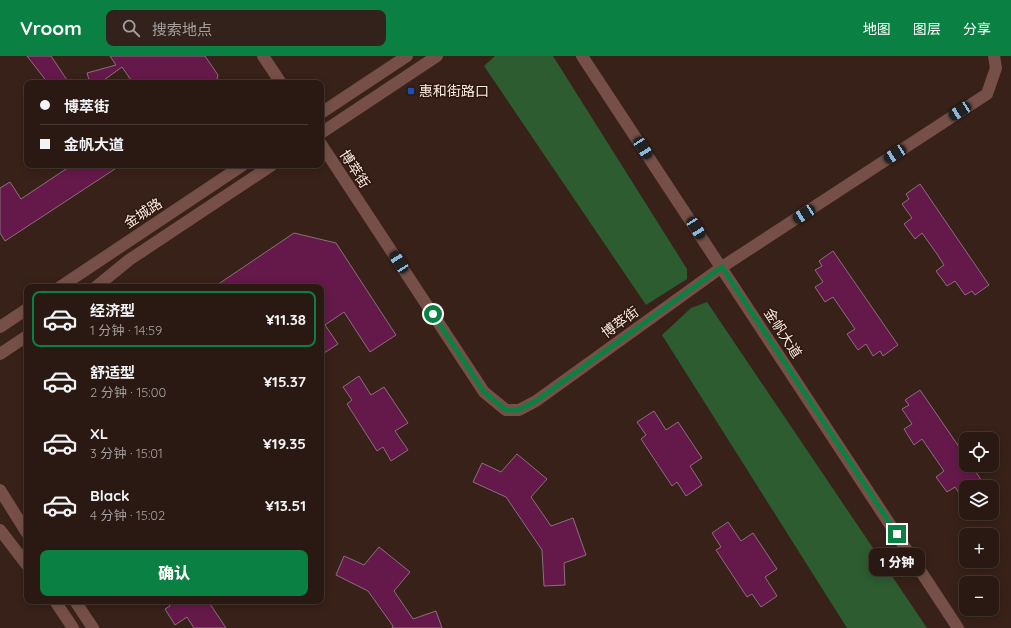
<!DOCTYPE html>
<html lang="zh">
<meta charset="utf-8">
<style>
:root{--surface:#2a1912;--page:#32221b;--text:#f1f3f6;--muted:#a5a09f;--line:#463832;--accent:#0b8043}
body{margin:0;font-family:Quicksand,"Noto Sans SC",sans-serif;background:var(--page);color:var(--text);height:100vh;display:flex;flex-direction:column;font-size:15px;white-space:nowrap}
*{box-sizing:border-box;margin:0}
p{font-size:13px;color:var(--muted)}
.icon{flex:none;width:22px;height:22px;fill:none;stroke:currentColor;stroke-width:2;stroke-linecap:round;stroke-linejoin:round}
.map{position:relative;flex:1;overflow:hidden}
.sheet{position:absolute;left:24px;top:228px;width:300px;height:320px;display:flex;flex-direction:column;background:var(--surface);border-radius:8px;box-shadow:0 2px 10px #0003,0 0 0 1px var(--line)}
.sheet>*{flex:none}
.hud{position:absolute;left:24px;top:24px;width:300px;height:88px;border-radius:8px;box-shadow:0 2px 10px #0003,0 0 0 1px var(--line);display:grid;align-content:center;height:88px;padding:0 16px;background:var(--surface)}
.tools{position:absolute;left:959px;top:376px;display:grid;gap:8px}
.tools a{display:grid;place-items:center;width:40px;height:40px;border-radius:8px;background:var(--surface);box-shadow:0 2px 10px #0003,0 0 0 1px var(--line);font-size:20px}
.end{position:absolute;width:18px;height:18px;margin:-9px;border:5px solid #0b8043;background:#fff;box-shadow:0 0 0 2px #fff}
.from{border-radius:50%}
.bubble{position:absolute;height:28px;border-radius:8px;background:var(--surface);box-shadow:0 2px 10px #0003,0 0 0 1px var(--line);font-size:13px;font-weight:800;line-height:28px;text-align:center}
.car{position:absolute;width:12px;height:24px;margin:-12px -6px;border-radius:5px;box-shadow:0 0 3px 1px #0007;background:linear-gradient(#222 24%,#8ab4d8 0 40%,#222 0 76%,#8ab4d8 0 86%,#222 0)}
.hud b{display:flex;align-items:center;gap:14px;height:38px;font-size:15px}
.hud b+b{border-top:1px solid var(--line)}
.hud i{width:10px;height:10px;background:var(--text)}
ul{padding:7px 0 0;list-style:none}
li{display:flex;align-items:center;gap:12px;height:56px;margin:0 8px 6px;padding:0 8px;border:2px solid transparent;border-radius:8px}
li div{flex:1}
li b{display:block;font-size:15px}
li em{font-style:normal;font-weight:800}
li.active{border-color:var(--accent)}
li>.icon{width:36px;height:36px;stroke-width:1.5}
.button{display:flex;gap:8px;margin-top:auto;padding:8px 16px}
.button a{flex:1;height:46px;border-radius:8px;background:var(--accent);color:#fff;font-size:16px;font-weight:800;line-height:46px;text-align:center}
header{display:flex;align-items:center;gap:24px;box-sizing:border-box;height:56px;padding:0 20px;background:var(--accent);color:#fff}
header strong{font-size:19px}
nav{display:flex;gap:22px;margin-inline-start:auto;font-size:14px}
.search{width:280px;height:36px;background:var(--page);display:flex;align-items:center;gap:10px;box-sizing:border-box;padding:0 14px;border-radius:8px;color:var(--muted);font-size:15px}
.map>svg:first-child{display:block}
</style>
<header>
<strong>Vroom</strong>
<div class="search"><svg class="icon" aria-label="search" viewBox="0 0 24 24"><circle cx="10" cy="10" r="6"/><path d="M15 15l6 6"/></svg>搜索地点</div>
<nav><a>地图</a><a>图层</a><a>分享</a></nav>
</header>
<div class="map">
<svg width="1011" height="572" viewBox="0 0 1011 572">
<rect width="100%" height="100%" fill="#382118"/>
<g fill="#2c5c30">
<polygon points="495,0 553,0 687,213 687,223 646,249 484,10"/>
<polygon points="707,246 927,572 847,572 662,279 691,252"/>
</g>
<g fill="#65194a" stroke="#8a6f7d">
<polygon points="27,0 51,0 69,27 48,27"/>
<polygon points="110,0 205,0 218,19 216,27 133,27 122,11 104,24 105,27 90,27 87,17 116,9"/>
<polygon points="72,109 121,109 5,185 0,177 0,132 10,126 21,143"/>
<polygon points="920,128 989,229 975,239 972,235 965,239 955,225 947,230 936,215 944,209 937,198 922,177 915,183 904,168 912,162 902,148 909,143 906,138"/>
<polygon points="294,177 336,187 396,279 370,296 344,256 325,269 338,288 321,299 321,231 214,231"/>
<polygon points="833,195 898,289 883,300 880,295 873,300 866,288 858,294 847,278 855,273 833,241 825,246 815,231 823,226 815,214 822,210 819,205"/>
<polygon points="359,320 371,339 384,331 408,367 395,375 408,394 391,405 383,391 377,395 347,348 352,344 343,331"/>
<polygon points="920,334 966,401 966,409 971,409 986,431 966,431 966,447 955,431 947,436 936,421 944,415 922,383 914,389 904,373 912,368 902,353 909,349 905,344"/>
<polygon points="654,355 666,374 678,366 702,402 690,410 702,429 686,440 677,426 672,430 641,383 646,379 637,366"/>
<polygon points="517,398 547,423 531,441 551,470 573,462 586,499 564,507 565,529 544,530 542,494 506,441 473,426 482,407 501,416"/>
<polygon points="728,466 741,485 753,477 777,513 765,521 777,540 761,551 752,538 747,541 716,494 721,491 712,477"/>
<polygon points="379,491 410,516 394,535 413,563 436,555 442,572 392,572 393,570 368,535 336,519 344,500 364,509"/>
<polygon points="167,545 208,545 226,572 194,572 187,561 175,569 165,553 170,550"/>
</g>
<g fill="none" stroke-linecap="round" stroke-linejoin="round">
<g stroke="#765048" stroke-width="12">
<polyline points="263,0 281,27"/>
<polyline points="321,88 484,336 506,354 519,354 536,345 722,211 987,38 996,12 994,0"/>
</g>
<g stroke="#765048" stroke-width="12">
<polyline points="582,0 958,572"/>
<polyline points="321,57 407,0"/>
<polyline points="321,77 437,0"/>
<polyline points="60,231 243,109"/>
<polyline points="96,231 129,204 272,109"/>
<polyline points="0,271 27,253"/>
<polyline points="0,298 27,280"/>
<polyline points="0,434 27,477"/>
<polyline points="0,474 27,509"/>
<polyline points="55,545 73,572"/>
<polyline points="75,545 93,572"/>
</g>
</g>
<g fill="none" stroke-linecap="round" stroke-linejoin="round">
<polyline stroke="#0b8043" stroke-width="5" points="433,258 484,336 506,354 519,354 536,345 722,211 897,478"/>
</g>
<rect fill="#1a4fb4" stroke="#2e170e" stroke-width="1.5" x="407" y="31" width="8" height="8" rx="2"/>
<g text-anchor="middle" stroke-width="3" stroke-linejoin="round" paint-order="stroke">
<g font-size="14" fill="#fbeae4" stroke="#2e170e" text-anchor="start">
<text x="419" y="40">惠和街路口</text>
</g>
<g font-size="14" fill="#fbeae4" stroke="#2e170e">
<text transform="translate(355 113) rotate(57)" y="5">博萃街</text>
<text transform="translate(143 157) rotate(-33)" y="5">金城路</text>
<text transform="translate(620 266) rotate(-36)" y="5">博萃街</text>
<text transform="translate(783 277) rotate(57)" y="5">金帆大道</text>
</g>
</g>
</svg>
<div class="tools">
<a><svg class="icon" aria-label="locate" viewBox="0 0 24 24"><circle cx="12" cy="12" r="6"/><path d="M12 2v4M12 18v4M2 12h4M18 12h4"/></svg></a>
<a><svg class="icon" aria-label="layers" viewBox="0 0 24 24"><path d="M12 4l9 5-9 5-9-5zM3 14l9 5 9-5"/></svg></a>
<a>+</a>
<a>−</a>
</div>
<i class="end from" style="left:433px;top:258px"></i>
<i class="end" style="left:897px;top:478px"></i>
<div class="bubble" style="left:869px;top:492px;width:56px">1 分钟</div>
<i class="car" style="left:960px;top:55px;rotate:237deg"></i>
<i class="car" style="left:643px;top:92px;rotate:147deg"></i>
<i class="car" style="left:895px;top:98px;rotate:237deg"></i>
<i class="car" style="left:804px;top:158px;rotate:237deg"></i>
<i class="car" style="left:696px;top:172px;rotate:147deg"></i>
<i class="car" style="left:399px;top:206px;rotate:327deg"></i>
<div class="hud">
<b><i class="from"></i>博萃街</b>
<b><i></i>金帆大道</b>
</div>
<section class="sheet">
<ul>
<li class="active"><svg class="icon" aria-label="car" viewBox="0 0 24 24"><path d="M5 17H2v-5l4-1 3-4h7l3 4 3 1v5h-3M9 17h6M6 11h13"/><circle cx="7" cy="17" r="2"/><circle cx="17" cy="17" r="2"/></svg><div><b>经济型</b><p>1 分钟 · 14:59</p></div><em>¥11.38</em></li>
<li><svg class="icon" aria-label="car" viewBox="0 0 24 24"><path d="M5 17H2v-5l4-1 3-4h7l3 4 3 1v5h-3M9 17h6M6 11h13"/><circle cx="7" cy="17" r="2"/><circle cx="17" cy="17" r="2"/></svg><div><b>舒适型</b><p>2 分钟 · 15:00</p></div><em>¥15.37</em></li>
<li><svg class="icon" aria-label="car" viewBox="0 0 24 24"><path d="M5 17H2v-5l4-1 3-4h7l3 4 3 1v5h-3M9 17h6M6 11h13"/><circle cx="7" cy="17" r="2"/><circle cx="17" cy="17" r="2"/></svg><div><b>XL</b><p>3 分钟 · 15:01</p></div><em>¥19.35</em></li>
<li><svg class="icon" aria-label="car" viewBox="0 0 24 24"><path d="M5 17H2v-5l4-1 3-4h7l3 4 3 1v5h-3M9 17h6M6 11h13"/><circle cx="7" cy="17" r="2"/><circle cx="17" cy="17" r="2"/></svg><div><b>Black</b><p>4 分钟 · 15:02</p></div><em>¥13.51</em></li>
</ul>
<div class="button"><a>确认</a></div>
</section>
</div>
